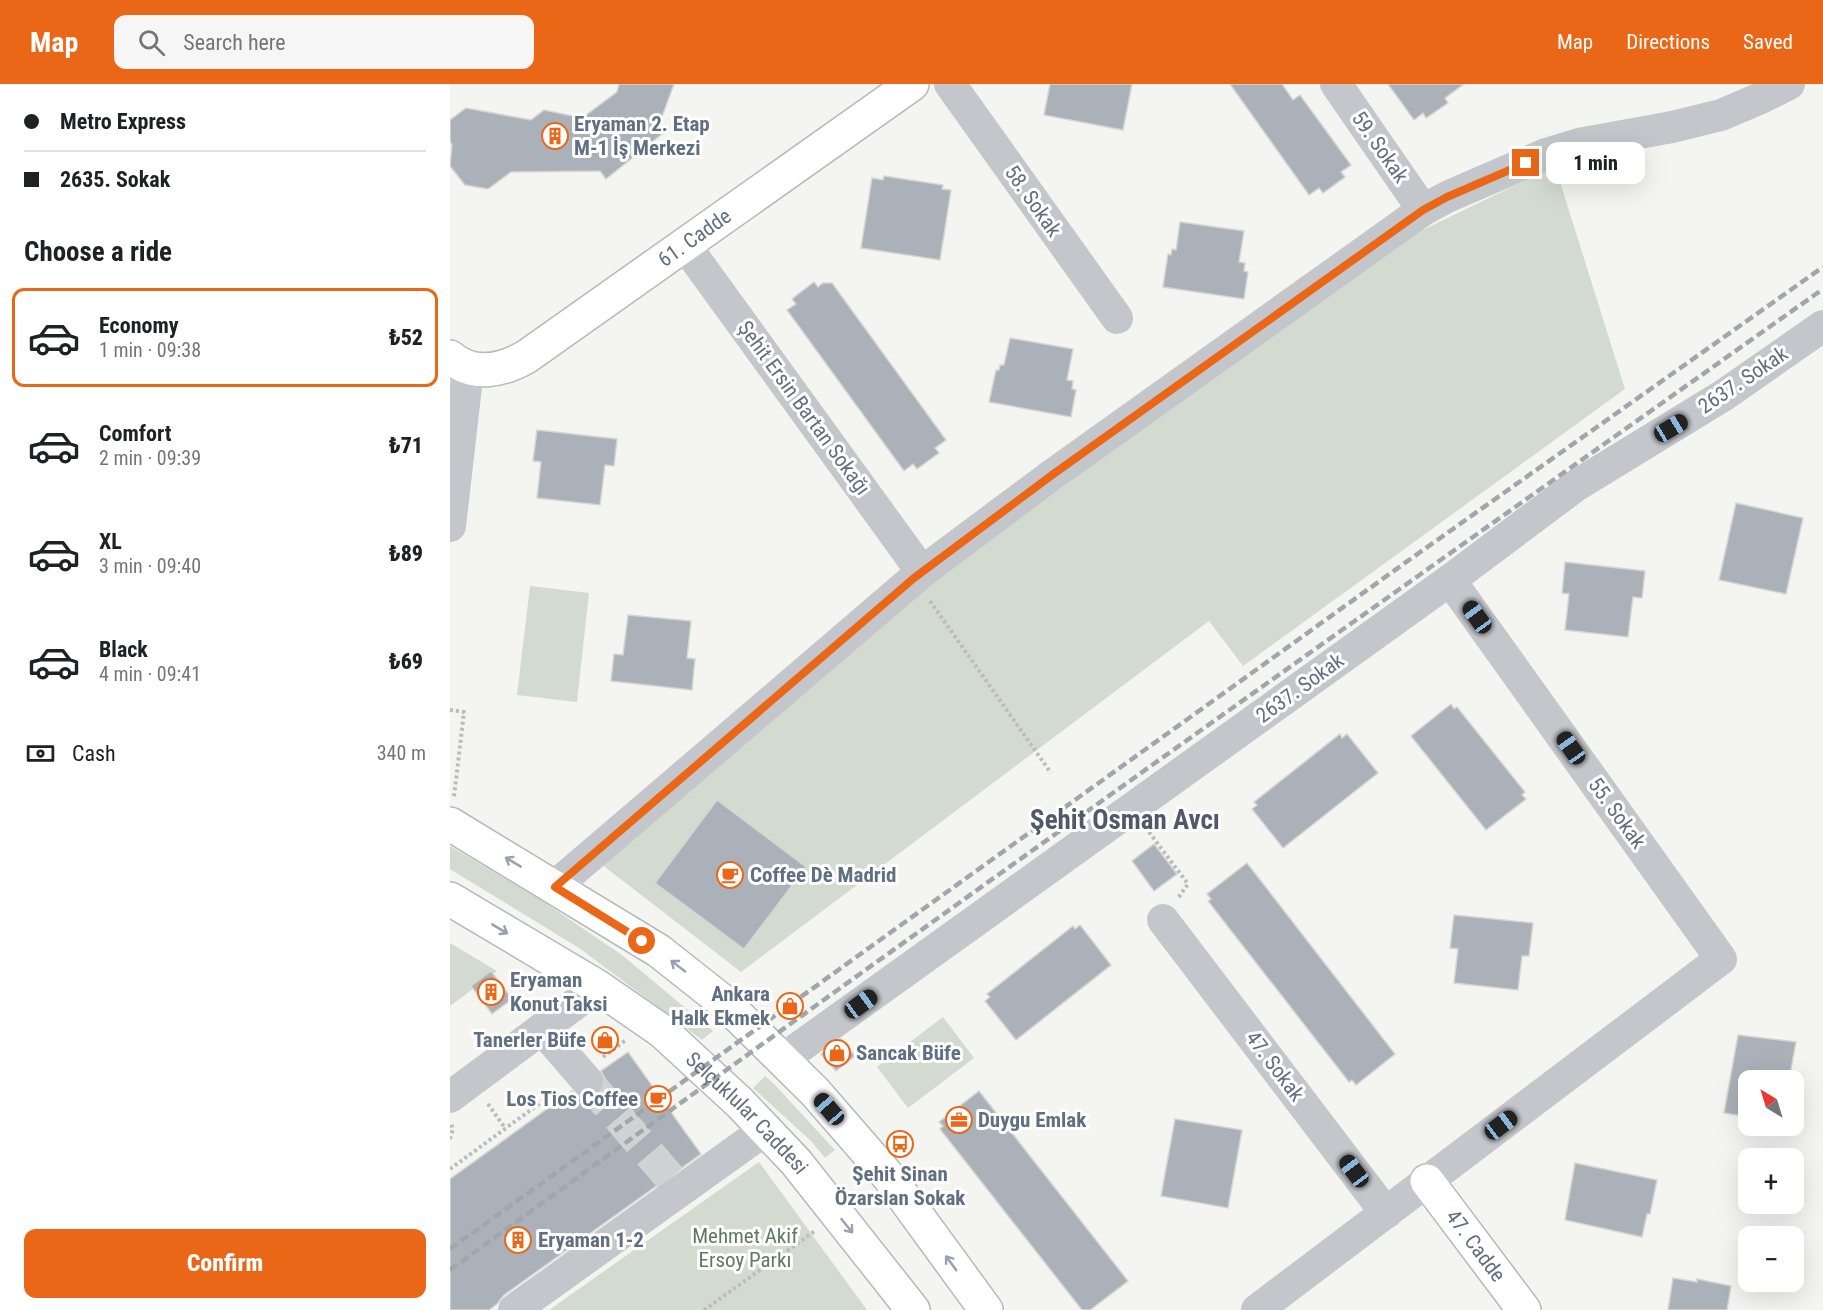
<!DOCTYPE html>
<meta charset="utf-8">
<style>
:root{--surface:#fff;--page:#f6f6f6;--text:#202124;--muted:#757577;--line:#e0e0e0;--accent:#eb6718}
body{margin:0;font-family:"Roboto Condensed",sans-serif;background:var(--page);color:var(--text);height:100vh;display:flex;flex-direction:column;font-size:22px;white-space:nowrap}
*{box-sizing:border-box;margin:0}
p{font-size:20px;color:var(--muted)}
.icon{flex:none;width:33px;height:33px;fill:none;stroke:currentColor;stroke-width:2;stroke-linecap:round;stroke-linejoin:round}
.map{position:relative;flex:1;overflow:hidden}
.sheet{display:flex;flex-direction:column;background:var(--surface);width:450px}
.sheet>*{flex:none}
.guide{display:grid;align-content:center;height:132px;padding:0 24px;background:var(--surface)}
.needle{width:39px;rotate:322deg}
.fabs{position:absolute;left:1288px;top:986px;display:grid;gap:12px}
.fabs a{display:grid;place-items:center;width:66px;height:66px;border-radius:12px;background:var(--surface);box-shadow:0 6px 24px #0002;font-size:30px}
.end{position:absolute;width:27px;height:27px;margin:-14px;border:8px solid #eb6718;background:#fff;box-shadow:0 0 0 3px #fff}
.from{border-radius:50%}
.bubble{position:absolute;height:42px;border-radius:12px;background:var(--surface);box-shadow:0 6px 24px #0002;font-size:20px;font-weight:800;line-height:42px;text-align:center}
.car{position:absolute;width:18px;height:36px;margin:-18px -9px;border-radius:8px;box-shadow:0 0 4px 2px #0007;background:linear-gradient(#222 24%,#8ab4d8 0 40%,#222 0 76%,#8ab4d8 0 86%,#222 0)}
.guide b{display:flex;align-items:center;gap:21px;height:57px;font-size:22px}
.guide b+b{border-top:2px solid var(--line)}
.guide i{width:15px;height:15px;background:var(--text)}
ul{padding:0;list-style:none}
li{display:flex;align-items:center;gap:18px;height:99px;margin:0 12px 9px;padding:0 12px;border:3px solid transparent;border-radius:12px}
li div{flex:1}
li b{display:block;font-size:22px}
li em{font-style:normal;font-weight:800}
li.selected{border-color:var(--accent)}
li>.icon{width:54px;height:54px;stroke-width:1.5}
h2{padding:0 24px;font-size:27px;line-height:72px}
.pay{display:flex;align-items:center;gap:15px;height:66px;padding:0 24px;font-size:22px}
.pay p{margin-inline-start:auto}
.button{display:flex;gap:12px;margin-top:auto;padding:12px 24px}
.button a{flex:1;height:69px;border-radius:12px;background:var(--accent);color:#fff;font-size:24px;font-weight:800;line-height:69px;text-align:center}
header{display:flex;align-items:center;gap:36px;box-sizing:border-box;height:84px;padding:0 30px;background:var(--accent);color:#fff}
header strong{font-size:28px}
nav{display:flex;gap:33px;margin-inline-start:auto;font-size:21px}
.search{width:420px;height:54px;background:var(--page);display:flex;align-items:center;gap:15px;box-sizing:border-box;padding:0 21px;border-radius:12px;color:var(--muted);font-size:22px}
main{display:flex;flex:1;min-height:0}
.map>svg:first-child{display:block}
</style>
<header>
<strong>Map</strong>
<div class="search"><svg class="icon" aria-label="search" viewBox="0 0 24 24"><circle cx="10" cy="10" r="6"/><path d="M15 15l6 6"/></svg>Search here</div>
<nav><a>Map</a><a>Directions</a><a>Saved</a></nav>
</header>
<main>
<section class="sheet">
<div class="guide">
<b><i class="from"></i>Metro Express</b>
<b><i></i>2635. Sokak</b>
</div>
<h2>Choose a ride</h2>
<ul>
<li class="selected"><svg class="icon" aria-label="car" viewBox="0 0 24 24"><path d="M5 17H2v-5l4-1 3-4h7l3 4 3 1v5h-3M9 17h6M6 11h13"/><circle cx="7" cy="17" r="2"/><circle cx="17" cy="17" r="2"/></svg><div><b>Economy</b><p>1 min · 09:38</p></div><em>₺52</em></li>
<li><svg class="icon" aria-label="car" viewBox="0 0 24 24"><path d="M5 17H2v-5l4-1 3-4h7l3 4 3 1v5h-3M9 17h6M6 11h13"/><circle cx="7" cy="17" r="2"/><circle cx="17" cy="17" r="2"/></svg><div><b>Comfort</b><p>2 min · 09:39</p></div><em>₺71</em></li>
<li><svg class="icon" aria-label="car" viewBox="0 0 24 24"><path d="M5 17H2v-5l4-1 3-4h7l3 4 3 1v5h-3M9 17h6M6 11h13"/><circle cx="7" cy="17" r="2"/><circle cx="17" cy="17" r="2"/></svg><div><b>XL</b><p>3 min · 09:40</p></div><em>₺89</em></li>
<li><svg class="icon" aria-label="car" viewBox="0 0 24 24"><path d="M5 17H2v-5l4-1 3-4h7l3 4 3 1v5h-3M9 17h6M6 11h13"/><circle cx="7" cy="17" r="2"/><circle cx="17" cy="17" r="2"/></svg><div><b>Black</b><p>4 min · 09:41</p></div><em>₺69</em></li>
</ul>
<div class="pay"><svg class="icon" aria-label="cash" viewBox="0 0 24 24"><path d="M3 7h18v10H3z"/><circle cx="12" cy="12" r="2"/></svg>Cash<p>340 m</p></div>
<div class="button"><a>Confirm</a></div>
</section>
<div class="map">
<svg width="1373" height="1226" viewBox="0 0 1373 1226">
<rect width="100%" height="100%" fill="#f4f4f0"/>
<g fill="#d3dbd1">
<polygon points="1105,82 1175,305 793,582 759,537 291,888 151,780 468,509 948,158"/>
<polygon points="80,502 139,509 127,618 67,611"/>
<polygon points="0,762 88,814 172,871 263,947 252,956 129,864 0,785"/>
<polygon points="0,859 47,887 0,922"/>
<polygon points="493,933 524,974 458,1024 427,983"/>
<polygon points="315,992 325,1001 385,1066 375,1074 361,1057 303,1004"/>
<polygon points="309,1078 417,1226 99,1226"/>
</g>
<g fill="#abb1b8" stroke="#d5d5d3" stroke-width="1.5">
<polygon points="169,0 224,0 210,38 217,46 156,95 150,87 61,88 38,105 15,101 0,82 2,61 0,57 0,36 16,24 81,36 94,26 132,34 167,8"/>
<polygon points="600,0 682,0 673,46 594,31"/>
<polygon points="780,0 832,0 843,16 850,11 901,81 891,88 895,93 873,109 869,104 859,111"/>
<polygon points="938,0 1014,0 995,14 998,19 976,34 973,29 964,36"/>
<polygon points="434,92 493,101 492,105 501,106 490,176 411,164 422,94 433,96"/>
<polygon points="730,138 794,147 789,178 795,179 794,187 798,188 794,215 713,203 718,170 721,171 722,165 726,166"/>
<polygon points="364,198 368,203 373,199 382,199 496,356 485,364 489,369 467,385 463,380 454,387 337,226 346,220 342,215"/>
<polygon points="560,254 623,265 617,296 623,297 622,305 626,306 621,333 539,318 546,286 549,286 550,281 554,281"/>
<polygon points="87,346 167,355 164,382 155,381 150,421 87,414 91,378 83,377"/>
<polygon points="1286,419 1353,434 1336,510 1269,496"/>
<polygon points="1115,478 1195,487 1192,514 1183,513 1178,553 1115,546 1119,510 1112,509"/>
<polygon points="178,531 241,537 237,574 245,575 242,606 161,597 164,570 173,571"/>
<polygon points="1001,620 1004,625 1007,623 1075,708 1072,711 1076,715 1036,746 961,652"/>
<polygon points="890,650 892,654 897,650 928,689 833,764 802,725 807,721 804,718"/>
<polygon points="267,716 356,783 294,865 205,799"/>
<polygon points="704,760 727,790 704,807 682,777"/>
<polygon points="797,779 945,970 906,1001 902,996 899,998 758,817 761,815 757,810"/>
<polygon points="1004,831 1083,839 1079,872 1072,872 1068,906 1004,899 1008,865 1000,864"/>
<polygon points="630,841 661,881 566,956 535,917 540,913 537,910 623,842 625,845"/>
<polygon points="41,887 62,915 42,930 21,902"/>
<polygon points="1288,951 1346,958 1339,996 1299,996 1299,1033 1274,1029"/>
<polygon points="391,955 405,972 386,987 371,970"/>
<polygon points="178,968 251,1070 54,1211 47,1220 39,1226 0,1226 0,1095 122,1007 132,1014 141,1014 148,1011 154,1002 155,994 151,987"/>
<polygon points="529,1007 678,1197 640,1226 632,1226 490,1045 493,1042 489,1038"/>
<polygon points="725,1035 792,1046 778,1124 711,1112"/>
<polygon points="1125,1079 1207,1096 1200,1130 1197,1130 1192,1153 1115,1136"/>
<polygon points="1223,1194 1247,1198 1247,1195 1281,1202 1277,1226 1218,1226"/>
</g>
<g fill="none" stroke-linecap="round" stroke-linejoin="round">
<polyline stroke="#cfd3d4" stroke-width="32" stroke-dasharray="32 16" stroke-linecap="butt" points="137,997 221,1095"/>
<defs>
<g id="secondary">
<path id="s1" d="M0,273C23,293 51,287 76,273L462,0"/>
<polyline points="0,740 209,867 276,920 365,1008 439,1093 536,1226"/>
<path id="s2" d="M0,815L148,903L213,948L290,1019L346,1078L463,1226"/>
<path id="s3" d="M977,1097L1074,1226"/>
</g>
</defs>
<use href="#secondary" stroke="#b5b9be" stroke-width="36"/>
<g stroke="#babcbf" stroke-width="4" stroke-dasharray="3 3" stroke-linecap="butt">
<polyline points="480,517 601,689"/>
<polyline points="0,626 14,628 4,713"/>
<polyline points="699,748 738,800 728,814"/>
<polyline points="153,973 176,956"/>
<polyline points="38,1020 55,1044"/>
<polyline points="0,1055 3,1045 1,1040"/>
<polyline points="0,1085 108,1006"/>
<polyline points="254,1226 365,1147"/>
</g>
<g stroke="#c3c6ca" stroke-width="32">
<polyline points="500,0 667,234"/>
<polyline points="886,0 973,126"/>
<polyline points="235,161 472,488"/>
<polyline points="0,442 18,285"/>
<polyline points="104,803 472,488 602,391 973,126 997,113 1096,70 1129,60 1222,43 1271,31 1311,14 1339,0"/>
<polyline points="713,836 936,1129"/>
<polyline points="92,945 137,997"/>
<polyline points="333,975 1000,496 1127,401 1274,311 1373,242"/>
<polyline points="0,1013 148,903"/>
<polyline points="64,1226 315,1046"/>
<polyline points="807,1226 1271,875 1000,496"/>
</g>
<use href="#secondary" stroke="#fff" stroke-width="33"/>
<g stroke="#a1a6ad" stroke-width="4.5" stroke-dasharray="9 4.5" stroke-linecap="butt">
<polyline points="0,1165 952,481 1373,183"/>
<path d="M0,1186C455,855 914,530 1373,205"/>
</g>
</g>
<defs><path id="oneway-shaft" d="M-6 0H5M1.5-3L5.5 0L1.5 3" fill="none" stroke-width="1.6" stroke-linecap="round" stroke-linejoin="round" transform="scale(1.5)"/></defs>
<g stroke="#98a1ae">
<use href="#oneway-shaft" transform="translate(63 778) rotate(-149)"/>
<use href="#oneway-shaft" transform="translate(50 845) rotate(31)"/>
<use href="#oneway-shaft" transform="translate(228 882) rotate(-142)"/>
<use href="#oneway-shaft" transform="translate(397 1142) rotate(51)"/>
<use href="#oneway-shaft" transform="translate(501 1179) rotate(-126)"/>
</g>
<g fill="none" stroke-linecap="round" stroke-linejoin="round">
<polyline stroke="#eb6718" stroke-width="8" points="192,857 105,803 464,494 602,391 973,126 997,113 1076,79"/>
</g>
<defs>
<symbol id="building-ring" viewBox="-11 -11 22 22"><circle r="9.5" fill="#fff" stroke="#eb6718" stroke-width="1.5"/><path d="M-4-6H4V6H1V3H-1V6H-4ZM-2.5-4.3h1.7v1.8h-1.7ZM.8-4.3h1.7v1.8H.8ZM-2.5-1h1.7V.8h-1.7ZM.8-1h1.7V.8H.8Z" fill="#eb6718"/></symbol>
<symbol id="cafe-ring" viewBox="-11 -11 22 22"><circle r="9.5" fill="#fff" stroke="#eb6718" stroke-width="1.5"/><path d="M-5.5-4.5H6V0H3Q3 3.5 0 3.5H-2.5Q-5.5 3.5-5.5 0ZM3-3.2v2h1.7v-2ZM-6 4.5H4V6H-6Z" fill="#eb6718"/></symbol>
<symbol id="shop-ring" viewBox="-11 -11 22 22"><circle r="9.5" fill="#fff" stroke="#eb6718" stroke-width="1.5"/><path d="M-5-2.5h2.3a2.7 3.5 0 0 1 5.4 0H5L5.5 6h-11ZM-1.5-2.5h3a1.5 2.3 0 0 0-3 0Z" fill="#eb6718"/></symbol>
<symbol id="office-ring" viewBox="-11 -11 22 22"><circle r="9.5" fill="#fff" stroke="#eb6718" stroke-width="1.5"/><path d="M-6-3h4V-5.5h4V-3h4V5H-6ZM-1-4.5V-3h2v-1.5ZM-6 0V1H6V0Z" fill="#eb6718"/></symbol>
<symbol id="bus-ring" viewBox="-11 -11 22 22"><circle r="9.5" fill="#fff" stroke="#eb6718" stroke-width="1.5"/><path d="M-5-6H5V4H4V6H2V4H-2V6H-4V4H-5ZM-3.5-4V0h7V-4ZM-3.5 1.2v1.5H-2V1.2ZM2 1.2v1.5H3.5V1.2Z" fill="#eb6718"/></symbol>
</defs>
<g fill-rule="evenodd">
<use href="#building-ring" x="90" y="37" width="30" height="30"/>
<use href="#cafe-ring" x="265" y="776" width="30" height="30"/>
<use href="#building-ring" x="26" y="893" width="30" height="30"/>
<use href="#shop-ring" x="325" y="907" width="30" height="30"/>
<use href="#shop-ring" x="140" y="941" width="30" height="30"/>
<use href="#shop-ring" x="372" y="954" width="30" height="30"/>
<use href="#cafe-ring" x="193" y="1000" width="30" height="30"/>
<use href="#office-ring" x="494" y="1021" width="30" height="30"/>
<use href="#bus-ring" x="435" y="1045" width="30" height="30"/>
<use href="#building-ring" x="53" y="1141" width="30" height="30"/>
</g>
<g text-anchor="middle" stroke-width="6" stroke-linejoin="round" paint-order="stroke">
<g font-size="21" font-weight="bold" fill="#616f82" stroke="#fff" text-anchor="start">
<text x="124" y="47">Eryaman 2. Etap<tspan x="124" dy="24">M-1 İş Merkezi</tspan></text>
<text x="300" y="798">Coffee Dè Madrid</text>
<text x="60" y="903">Eryaman<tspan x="60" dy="24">Konut Taksi</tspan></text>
<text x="320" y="917" text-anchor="end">Ankara<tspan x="320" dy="24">Halk Ekmek</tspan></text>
<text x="136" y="963" text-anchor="end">Tanerler Büfe</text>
<text x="406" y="976">Sancak Büfe</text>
<text x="188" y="1022" text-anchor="end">Los Tios Coffee</text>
<text x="528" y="1043">Duygu Emlak</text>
<text x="450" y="1097" text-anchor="middle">Şehit Sinan<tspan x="450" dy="24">Özarslan Sokak</tspan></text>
<text x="88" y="1163">Eryaman 1-2</text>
</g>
<g font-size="21" fill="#616f82" stroke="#fff">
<text transform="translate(930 63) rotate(55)" y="7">59. Sokak</text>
<text transform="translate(583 117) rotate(55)" y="7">58. Sokak</text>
<text dy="7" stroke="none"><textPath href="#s1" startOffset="288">61. Cadde</textPath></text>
<text transform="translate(1293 296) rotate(-34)" y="7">2637. Sokak</text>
<text transform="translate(354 324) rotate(54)" y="7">Şehit Ersin Bartan Sokağı</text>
<text transform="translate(850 604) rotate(-36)" y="7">2637. Sokak</text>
<text transform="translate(1167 729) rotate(54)" y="7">55. Sokak</text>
<text transform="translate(825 982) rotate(53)" y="7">47. Sokak</text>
<text dy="7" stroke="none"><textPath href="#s2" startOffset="368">Selçuklular Caddesi</textPath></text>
<text dy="7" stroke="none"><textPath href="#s3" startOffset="81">47. Cadde</textPath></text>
</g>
<g font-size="21" fill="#627961" stroke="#fff">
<text x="295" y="1159">Mehmet Akif<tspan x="295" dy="24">Ersoy Parkı</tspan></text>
</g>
<g font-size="27" font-weight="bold" fill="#505967" stroke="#fff">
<text x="675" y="745">Şehit Osman Avcı</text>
</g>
</g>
</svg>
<div class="fabs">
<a><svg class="needle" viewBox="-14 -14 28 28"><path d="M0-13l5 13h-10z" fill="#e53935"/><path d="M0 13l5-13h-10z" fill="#757577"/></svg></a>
<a>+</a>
<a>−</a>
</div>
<i class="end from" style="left:192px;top:857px"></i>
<i class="end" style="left:1076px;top:79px"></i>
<div class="bubble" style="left:1096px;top:58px;width:99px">1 min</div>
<i class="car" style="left:1221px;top:344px;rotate:59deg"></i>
<i class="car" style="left:1027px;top:533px;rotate:324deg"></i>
<i class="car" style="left:1121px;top:664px;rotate:325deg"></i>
<i class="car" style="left:411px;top:920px;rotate:54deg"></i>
<i class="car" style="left:379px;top:1025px;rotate:319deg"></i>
<i class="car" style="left:1051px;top:1041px;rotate:53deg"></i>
<i class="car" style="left:904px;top:1087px;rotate:323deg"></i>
</div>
</main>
